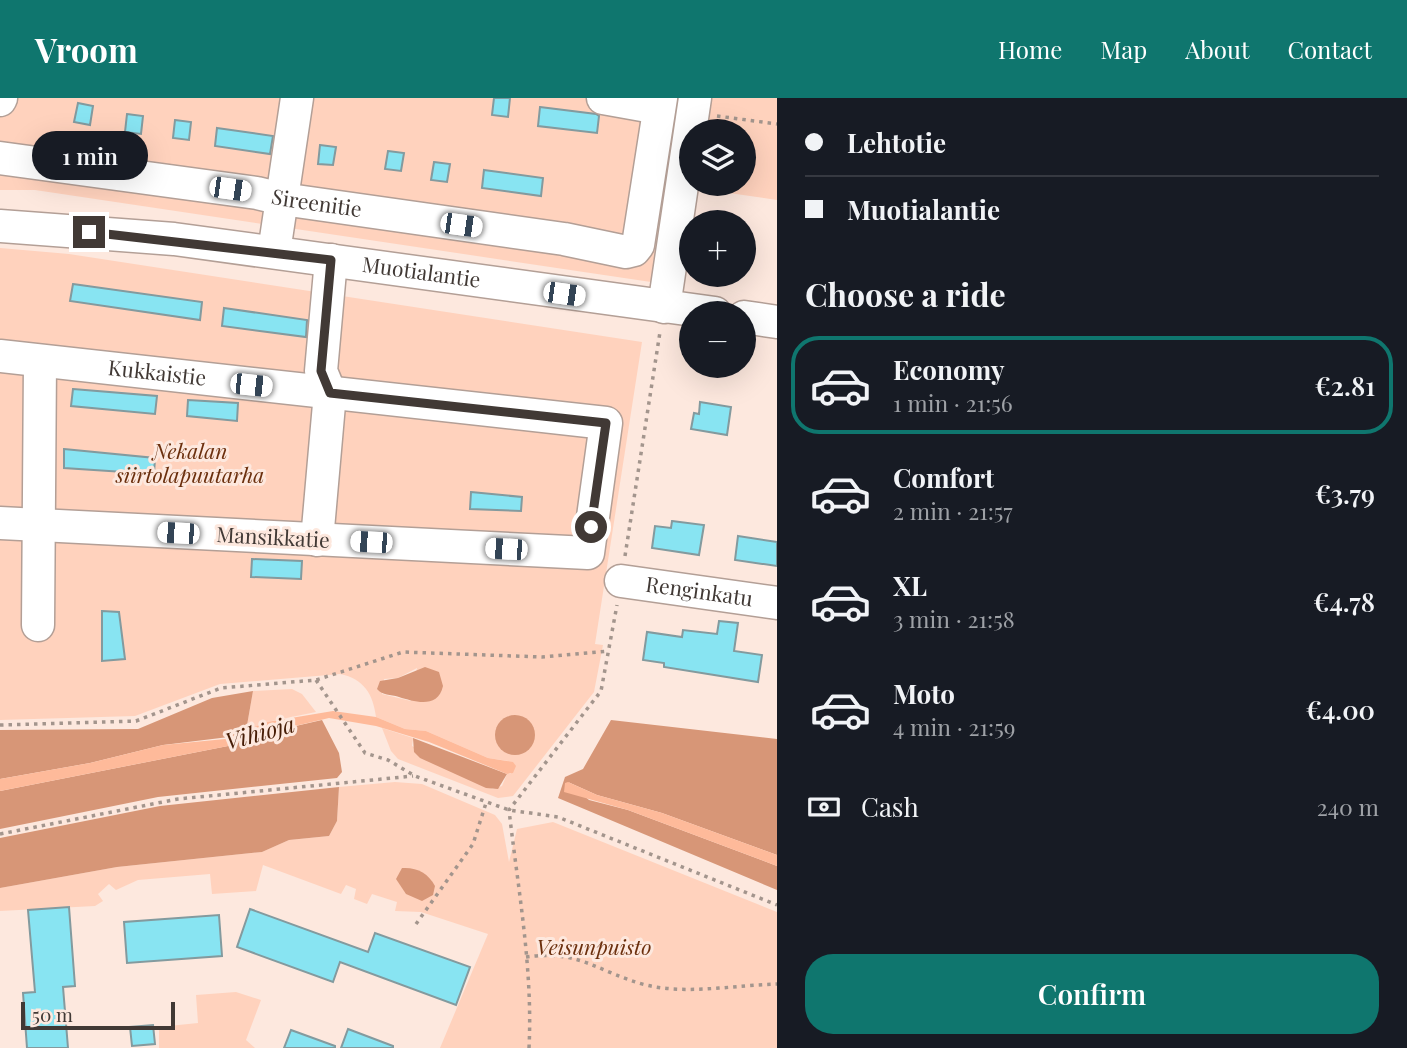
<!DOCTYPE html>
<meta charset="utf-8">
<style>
:root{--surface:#171b24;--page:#20242c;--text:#f1f3f6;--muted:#9ea1a6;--line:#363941;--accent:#0f766e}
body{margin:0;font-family:"Playfair Display",serif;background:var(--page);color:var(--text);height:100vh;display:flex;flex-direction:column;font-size:26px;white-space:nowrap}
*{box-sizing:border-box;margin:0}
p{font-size:23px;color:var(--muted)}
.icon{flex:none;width:38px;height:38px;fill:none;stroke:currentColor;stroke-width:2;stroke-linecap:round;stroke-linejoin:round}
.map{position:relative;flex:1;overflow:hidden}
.panel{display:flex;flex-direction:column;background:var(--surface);width:630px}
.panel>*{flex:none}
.hud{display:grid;align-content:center;height:154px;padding:0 28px;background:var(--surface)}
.fabs{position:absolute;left:679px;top:21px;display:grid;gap:14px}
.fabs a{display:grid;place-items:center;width:77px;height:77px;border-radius:50%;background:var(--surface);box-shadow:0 7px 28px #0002;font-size:35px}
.scale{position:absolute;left:21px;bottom:18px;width:154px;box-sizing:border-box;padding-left:7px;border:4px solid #413935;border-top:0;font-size:19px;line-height:24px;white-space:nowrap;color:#413935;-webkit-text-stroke:5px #fde8de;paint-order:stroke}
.end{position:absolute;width:32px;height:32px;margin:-16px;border:9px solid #413935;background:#fff;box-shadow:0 0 0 4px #fff}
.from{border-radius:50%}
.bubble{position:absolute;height:49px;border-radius:24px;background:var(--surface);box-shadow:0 7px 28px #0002;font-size:23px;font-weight:600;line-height:49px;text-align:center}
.car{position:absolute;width:21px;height:42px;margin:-21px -10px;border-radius:9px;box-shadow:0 0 5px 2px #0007;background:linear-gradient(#fff 24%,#345 0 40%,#fff 0 76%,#345 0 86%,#fff 0)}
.hud b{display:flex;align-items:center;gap:24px;height:66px;font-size:26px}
.hud b+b{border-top:2px solid var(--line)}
.hud i{width:18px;height:18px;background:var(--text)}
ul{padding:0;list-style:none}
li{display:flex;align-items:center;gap:21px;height:98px;margin:0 14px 10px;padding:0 14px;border:4px solid transparent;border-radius:28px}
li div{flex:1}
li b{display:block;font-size:26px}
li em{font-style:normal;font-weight:600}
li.on{border-color:var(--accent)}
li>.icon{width:63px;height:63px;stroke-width:1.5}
h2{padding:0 28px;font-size:32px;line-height:84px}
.pay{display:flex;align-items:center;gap:18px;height:77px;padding:0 28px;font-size:26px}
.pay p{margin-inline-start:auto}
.primary-button{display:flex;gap:14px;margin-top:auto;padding:14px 28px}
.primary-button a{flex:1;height:80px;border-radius:28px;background:var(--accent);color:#fff;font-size:28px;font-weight:600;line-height:80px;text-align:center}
header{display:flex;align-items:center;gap:42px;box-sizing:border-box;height:98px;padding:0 35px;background:var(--accent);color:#fff}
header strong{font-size:33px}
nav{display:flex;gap:38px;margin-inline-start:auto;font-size:24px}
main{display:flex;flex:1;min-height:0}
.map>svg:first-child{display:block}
</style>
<header>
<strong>Vroom</strong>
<nav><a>Home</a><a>Map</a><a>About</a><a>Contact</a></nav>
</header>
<main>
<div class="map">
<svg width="777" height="950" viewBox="0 0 777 950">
<rect width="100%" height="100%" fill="#fde8de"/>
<g fill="#ffd2bd" fill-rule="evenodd">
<polygon points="0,0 679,0 651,184 35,92 0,92"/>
<polygon points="708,0 777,0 777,102 694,90 695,86 744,86 744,33 703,33"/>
<path d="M0,150L69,156L642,244L595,546L603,547L594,594L513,698L498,700L398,661L391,653L382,630L413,640L412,648L493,691L502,688L507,676H511L508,663L488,660L426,633L405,631L376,619C373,596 364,581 340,576L220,586L135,618L0,622ZM417,570L411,603L382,596L384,581L398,580Z"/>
<polygon points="292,591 302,596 316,614 267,624 246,633 253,593"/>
<polygon points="395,684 422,686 495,717 502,726 509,764 517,731 553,724 777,814 777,950 440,950 488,836 421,814 395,813 397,804 372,796 367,806 354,801 356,791 346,787 341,796 263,767 256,793 212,796 210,776 138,782 116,792 109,786 98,796 103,803 95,808 0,813 0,790 117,769 262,754 289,742 329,738 337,723 339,689"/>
<polygon points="236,894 261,902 246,942 255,950 159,950 159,929 198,925 196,897"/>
</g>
<g fill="#d79677">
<path d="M425,569L439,574L443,588C438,611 415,604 399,599C390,596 383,598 377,591L380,583L398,580Z"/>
<polygon points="253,593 246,633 237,638 163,647 90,665 0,681 0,632 138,631 212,600"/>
<circle cx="515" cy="637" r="20"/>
<polygon points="322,622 339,655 342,674 337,680 158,699 0,731 0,693 228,648 265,635"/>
<polygon points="611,622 777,641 777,757 662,715 597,697 568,684 589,702 628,712 777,768 777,792 558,700 565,679 583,671"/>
<polygon points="413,640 507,676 498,691 486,690 420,660 414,654"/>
<polygon points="339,689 337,723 329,738 289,742 262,754 117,769 0,790 0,740 160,708"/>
<path d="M402,770C417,769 428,775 435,788L433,797L422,803L406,796L396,781Z"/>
</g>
<g fill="#feba9a">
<polygon points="333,613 376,619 405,631 426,633 488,660 513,664 516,668 513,675 507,676 429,644 376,628 329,620 265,635 228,648 0,693 0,681 90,665 163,647 225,641 267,624"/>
<polygon points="568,684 597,697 662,715 777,757 777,768 628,712 564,694 565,685"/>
</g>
<g fill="#88e4f2" stroke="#839a9e" stroke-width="2">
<polygon points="494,0 510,0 508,19 492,17"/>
<polygon points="78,5 93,8 90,27 74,24"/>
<polygon points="540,9 596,16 599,18 597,35 538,28"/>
<polygon points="127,16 143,18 141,36 125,34"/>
<polygon points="175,22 191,24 189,42 173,40"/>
<polygon points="217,30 273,38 270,56 215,48"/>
<polygon points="320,47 336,49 333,67 318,66"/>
<polygon points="388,53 404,55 401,73 385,71"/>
<polygon points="434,64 450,66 447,84 431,82"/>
<polygon points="484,72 543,80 541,98 482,90"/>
<polygon points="73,186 202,204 200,222 70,203"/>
<polygon points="224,210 307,222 306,239 222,228"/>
<polygon points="73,291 157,298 155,316 71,308"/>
<polygon points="188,302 238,305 237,323 187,318"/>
<polygon points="700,304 731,309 727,337 691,331 694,315 699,316"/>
<polygon points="64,351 155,360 154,376 64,370"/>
<polygon points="471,394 522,399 521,413 470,411"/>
<polygon points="672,423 704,427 699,457 652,450 655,428 671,430"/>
<polygon points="738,438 777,444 777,468 735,462"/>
<polygon points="252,461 302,463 301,481 251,479"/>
<polygon points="102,513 119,514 125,561 102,563"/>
<polygon points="719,523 738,525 734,553 762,557 758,584 664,569 664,565 643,562 647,534 682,539 683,532 717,536"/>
<polygon points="69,809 75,888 63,889 68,950 27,950 23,895 35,894 28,812"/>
<polygon points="250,811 368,854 375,835 470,869 456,907 340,864 333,884 237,849"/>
<polygon points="219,817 222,858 127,865 124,824"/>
<polygon points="153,927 155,946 132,948 130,929"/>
<polygon points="348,931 393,948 393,950 341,950"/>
<polygon points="291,932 335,948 335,950 284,950"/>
</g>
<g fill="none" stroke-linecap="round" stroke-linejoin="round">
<defs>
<g id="minor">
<polyline points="603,0 659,10"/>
<polyline points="0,2 1,0"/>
<path id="s1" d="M0,60L257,95L282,101L564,141L626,154L634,152L638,147L661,0"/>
<path id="s2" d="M0,128L174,141L715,215"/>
<polyline points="274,154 297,0"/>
<polyline points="664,209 695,0"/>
<polyline points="744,219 777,224"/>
<path id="s3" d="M0,258L606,325L588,455L0,425"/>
<polyline points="317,442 330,295 321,273 331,162"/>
<path id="s4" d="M621,483L777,505"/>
<polyline points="38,527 40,264"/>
</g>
</defs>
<use href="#minor" stroke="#b39f96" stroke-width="35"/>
<g stroke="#a3958d" stroke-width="3.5" stroke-dasharray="3.5 5" stroke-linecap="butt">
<polyline points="717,18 777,26"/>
<polyline points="625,458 660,234"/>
<polyline points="316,582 365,655 388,662 415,678 509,712 558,719 777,807"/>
<polyline points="0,627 136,623 221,590 316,582 403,554 542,559 609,553"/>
<polyline points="0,736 178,701 413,678"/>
<polyline points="416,826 473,746 486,705"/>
<path d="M526,859C580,851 599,875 646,887C687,897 735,887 777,886"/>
<path d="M529,950C533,871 518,791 509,712L601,593L617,507"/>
</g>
<use href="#minor" stroke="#fff" stroke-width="32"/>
</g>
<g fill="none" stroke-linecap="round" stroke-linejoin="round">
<polyline stroke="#413935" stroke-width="9" points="89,134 331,162 321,273 330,295 606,325 591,429"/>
</g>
<g text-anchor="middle" stroke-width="6" stroke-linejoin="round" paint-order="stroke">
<g font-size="21" fill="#413935" stroke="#fde8de">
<text dy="7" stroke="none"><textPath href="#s1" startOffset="320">Sireenitie</textPath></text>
<text dy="7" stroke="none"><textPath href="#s2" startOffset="424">Muotialantie</textPath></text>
<text dy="7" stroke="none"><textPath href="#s3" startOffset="158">Kukkaistie</textPath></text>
<text transform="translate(273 440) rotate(3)" y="7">Mansikkatie</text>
<text dy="7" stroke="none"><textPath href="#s4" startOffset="79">Renginkatu</textPath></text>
</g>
<g font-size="21" font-style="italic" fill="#6b2f0d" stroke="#fde8de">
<text x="190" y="361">Nekalan<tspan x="190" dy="24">siirtolapuutarha</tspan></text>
<text x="594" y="857">Veisunpuisto</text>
</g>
<g font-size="23" font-style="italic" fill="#471d06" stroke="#fde8de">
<text transform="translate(260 635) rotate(-15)" y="8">Vihioja</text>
</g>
</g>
</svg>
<div class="fabs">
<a><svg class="icon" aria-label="layers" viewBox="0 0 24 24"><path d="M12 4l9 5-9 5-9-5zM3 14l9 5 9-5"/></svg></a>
<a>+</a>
<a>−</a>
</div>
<div class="scale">50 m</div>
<i class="end from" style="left:591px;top:429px"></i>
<i class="end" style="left:89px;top:134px"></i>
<div class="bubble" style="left:32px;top:33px;width:116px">1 min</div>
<i class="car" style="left:230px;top:91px;rotate:98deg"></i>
<i class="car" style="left:461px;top:127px;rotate:98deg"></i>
<i class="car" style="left:564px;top:196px;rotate:98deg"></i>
<i class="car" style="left:251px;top:287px;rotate:96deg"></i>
<i class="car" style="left:178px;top:435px;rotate:273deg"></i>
<i class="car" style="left:371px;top:444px;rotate:273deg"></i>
<i class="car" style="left:506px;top:451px;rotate:273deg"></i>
</div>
<section class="panel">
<div class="hud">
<b><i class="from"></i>Lehtotie</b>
<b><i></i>Muotialantie</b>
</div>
<h2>Choose a ride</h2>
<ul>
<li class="on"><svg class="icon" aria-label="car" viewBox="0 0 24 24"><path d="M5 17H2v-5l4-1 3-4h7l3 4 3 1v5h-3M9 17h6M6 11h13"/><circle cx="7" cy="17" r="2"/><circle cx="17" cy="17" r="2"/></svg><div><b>Economy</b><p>1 min · 21:56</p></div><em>€2.81</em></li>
<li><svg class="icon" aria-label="car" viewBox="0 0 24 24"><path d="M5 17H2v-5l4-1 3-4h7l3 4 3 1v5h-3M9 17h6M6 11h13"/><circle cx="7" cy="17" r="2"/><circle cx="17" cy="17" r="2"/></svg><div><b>Comfort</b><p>2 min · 21:57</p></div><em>€3.79</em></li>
<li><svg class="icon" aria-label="car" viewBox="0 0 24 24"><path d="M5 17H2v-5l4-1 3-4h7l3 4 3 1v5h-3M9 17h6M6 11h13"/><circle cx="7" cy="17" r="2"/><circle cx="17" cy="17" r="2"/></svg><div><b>XL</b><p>3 min · 21:58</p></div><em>€4.78</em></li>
<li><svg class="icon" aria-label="car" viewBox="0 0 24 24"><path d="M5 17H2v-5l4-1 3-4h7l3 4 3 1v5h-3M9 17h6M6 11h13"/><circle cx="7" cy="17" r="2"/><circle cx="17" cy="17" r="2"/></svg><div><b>Moto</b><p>4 min · 21:59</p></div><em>€4.00</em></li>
</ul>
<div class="pay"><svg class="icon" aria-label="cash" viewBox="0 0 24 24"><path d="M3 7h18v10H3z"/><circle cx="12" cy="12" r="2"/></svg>Cash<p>240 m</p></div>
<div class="primary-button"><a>Confirm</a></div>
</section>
</main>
